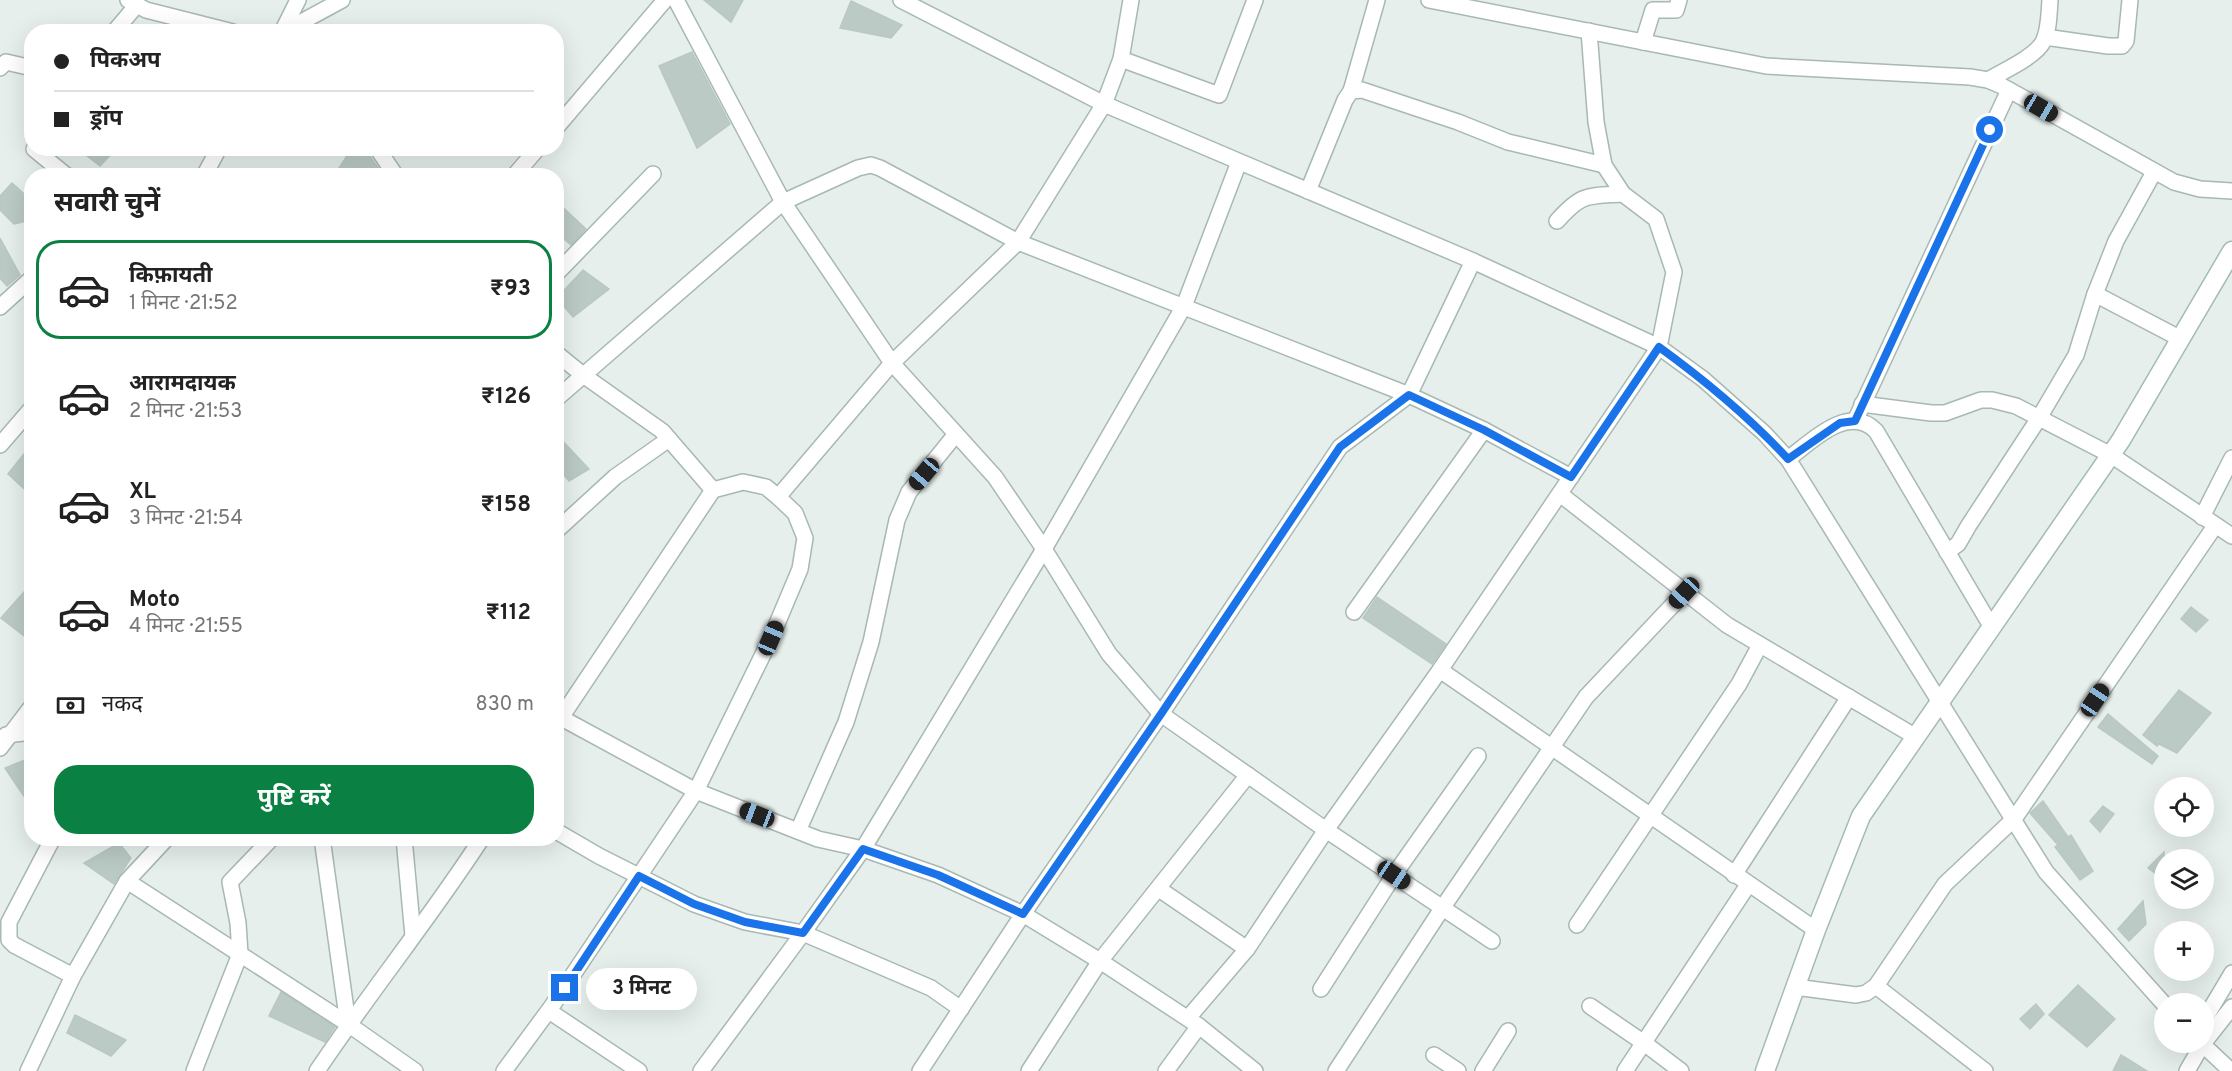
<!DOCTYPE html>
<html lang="hi">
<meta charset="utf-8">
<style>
:root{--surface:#fff;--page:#f6f6f6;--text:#222;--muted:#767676;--line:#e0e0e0;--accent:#0b8043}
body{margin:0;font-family:Overpass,"Noto Sans Devanagari",sans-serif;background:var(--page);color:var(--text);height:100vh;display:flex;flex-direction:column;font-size:22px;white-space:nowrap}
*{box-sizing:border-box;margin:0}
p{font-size:20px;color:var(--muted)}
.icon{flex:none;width:33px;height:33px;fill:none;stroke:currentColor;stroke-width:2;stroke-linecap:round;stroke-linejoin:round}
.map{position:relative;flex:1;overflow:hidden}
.details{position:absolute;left:24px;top:168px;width:540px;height:678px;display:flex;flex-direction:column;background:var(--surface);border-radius:24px;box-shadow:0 6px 24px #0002}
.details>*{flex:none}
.banner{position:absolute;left:24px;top:24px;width:540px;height:132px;border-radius:24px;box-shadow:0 6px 24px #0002;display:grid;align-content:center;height:132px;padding:0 30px;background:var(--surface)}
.controls{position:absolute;left:2154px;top:777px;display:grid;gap:12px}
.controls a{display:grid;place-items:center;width:60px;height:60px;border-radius:50%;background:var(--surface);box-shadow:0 6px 24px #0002;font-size:30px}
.end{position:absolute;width:27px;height:27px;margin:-14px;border:8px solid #1a73e8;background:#fff;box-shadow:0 0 0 3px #fff}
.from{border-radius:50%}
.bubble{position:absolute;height:42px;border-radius:21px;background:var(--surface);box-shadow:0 6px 24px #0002;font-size:20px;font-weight:700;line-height:42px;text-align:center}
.car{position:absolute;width:18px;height:36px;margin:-18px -9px;border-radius:8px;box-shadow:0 0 4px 2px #0007;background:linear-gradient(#222 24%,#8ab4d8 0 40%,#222 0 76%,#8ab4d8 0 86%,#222 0)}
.banner b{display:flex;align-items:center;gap:21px;height:57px;font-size:22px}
.banner b+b{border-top:2px solid var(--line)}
.banner i{width:15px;height:15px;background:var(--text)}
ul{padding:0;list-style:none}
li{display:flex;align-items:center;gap:18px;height:99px;margin:0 12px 9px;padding:0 18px;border:3px solid transparent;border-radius:24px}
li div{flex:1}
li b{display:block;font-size:22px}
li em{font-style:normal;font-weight:700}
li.active{border-color:var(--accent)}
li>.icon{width:54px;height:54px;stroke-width:1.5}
h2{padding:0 30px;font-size:27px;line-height:72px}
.pay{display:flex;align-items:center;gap:15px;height:66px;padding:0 30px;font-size:22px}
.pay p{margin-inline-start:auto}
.button{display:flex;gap:12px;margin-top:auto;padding:12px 30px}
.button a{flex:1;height:69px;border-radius:24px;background:var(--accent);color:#fff;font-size:24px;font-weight:700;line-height:69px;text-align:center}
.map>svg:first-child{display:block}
</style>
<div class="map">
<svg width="2232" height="1071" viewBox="0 0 2232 1071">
<rect width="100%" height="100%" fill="#e6efeb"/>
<g fill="#bbcac4" stroke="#b8c9c2" stroke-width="1.5">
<polygon points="704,0 743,0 731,22"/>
<polygon points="851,1 902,25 891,38 840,28"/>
<polygon points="692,52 730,124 697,148 659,66"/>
<polygon points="77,148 117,148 100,166"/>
<polygon points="352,148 364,148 384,176 334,176"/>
<polygon points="12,183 32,201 32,220 14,224 0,210 0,196"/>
<polygon points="556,201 586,229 571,245 556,232"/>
<polygon points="0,238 20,275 7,286 0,278"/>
<polygon points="583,270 609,289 573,317 557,298"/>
<polygon points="556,434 589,469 569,481 556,465"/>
<polygon points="32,444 32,496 8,474"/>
<polygon points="32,583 32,642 1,618"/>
<polygon points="1377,597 1446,644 1432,664 1363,618"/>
<polygon points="2191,607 2208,620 2196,632 2181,619"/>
<polygon points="2179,690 2211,713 2177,753 2159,744 2157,746 2143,735"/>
<polygon points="2108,714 2158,756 2152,764 2098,727"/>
<polygon points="32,757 32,808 5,768"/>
<polygon points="2043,801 2068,837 2071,835 2093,871 2080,880 2055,847 2058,845 2030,813"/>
<polygon points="2103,806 2114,814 2100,832 2090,821"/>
<polygon points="119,843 131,858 114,884 84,863"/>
<polygon points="2164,852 2164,880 2148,868"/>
<polygon points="2143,901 2146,924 2129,941 2118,929"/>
<polygon points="2078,985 2115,1019 2087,1047 2049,1015"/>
<polygon points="281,992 335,1027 325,1042 269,1016"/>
<polygon points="2036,1004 2044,1014 2030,1029 2020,1019"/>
<polygon points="75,1015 126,1040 111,1056 67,1033"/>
<polygon points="2121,1055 2147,1071 2113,1071"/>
</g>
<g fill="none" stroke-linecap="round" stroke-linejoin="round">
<defs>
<g id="street">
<polyline points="128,0 146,10 233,32"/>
<polyline points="676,0 783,202 892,363 995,477 1044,549 1109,654 1161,714 1326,830 1492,941"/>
<polyline points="901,0 1104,104 1473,261 1659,347 1703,379 1764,433 1788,459 2046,872 2164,1004"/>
<polyline points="1429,0 1766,66 1970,77 1988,80 2002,86 2174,182 2200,189 2232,191"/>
<polyline points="114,32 136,6"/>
<polyline points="282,32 298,0"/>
<polyline points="283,32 342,0"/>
<polyline points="2045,37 2108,46 2122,46 2126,41 2130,0"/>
<polyline points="1643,42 1653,10 1676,10 1679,0"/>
<polyline points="1121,59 1219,95 1255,0"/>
<polyline points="0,68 6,62 32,68"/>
<path d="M1988,80C2003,71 2035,57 2043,42C2049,31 2049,13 2050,0"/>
<polyline points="1351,91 1377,0"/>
<polyline points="556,128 665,0"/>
<polyline points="377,148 396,176"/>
<polyline points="34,149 67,176"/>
<polyline points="204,176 219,148"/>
<polyline points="514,176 538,148"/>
<polyline points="1308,191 1345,100 1351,91 1362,90 1458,122 1508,142 1604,165"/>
<path d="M1557,221C1582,193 1587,196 1623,194"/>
<polyline points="556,274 653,174"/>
<polyline points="2095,294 2181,339"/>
<polyline points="0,307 32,278"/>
<polyline points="556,353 583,375 662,431 713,490"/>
<polyline points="556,399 783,202 858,168 871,165 880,168 1018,242 1409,395 1484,430 1571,477"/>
<polyline points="1862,404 1931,413 1945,413 1981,400 1992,400 2016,406 2111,455 2232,536"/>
<polyline points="1855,421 2009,90"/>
<polyline points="0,445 32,408"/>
<path d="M1788,459C1811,442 1848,403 1876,431L1991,626"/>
<polyline points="1560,494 1727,625 1916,737"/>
<polyline points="778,497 892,363 1018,242 1104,104 1121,59 1131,0"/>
<polyline points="2202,517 2232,458"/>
<polyline points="556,531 615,477 669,439"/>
<polyline points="1947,552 1958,544 1969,525 2039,418 2076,355 2095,294 2116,241 2154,172"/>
<polyline points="1354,612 1484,430"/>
<polyline points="1440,670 1816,930"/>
<polyline points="556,715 696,791 818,839 863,849 938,875 1023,914 1100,961 1199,1026 1255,1071"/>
<polyline points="6,735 32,732"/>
<polyline points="0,748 32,706"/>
<polyline points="556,831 599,856 694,904 745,922 803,933 931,988 961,1009"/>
<polyline points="798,831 846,722 871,642 897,520 909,492 956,434"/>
<polyline points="53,838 9,922 9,940 14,945 73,976"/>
<polyline points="322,838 348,1024"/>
<polyline points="404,838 413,936"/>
<polyline points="1734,875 1849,697"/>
<polyline points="127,881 348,1024 415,1071"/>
<polyline points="1159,889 1247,949"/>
<polyline points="1577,925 1739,684 1760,645"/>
<polyline points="1876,986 1985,1071"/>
<polyline points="1795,987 1856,995 1866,993 1876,986 1945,884 2014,819 2215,526"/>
<polyline points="1321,989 1394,875 1478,756"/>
<polyline points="1590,1006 1644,1043 1681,1071"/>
<polyline points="549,1011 639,1071"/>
<polyline points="1188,1018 1247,949 1326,830 1440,670 1659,347 1674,272 1656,219 1623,194 1604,165 1596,122 1589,31"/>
<polyline points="2204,1020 2232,973"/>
<polyline points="2200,1042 2231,1071"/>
<polyline points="1434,1055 1458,1071"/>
<polyline points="28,1071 73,976 127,881 167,838"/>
<polyline points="194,1071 240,954 238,923 230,882 272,838"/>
<path d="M317,1071C370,992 430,918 482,838"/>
<polyline points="504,1071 552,1006 696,791 771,638 800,569 805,538 795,513 778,497 766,487 743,482 713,490 556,725"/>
<polyline points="701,1071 803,933 863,849 1044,549 1184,306 1239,162"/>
<polyline points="920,1071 1023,914 1161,714 1340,447 1409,395 1473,261"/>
<polyline points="1029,1071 1100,961 1248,775"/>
<polyline points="1166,1071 1199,1026"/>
<polyline points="1336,1071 1443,907 1586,697 1684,593"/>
<polyline points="1483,1071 1508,1031"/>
<polyline points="1625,1071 1748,885"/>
<polyline points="2187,1071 2202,1045 2232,1007"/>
</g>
<polyline id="secondary" points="1765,1071 1816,930 1861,816 2121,440 2232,251"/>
</defs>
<use href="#street" stroke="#a8b8b2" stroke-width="18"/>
<use href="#secondary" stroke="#a4bbb3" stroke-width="21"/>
<use href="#street" stroke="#fff" stroke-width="15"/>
<use href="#secondary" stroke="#fff" stroke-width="18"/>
</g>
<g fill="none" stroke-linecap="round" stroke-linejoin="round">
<path stroke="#1a73e8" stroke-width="8" d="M565,988L639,876L694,904L745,922L803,933L863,849L938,875L1023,914L1161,714L1340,447L1409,395L1484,430L1571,477L1659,347C1706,381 1749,417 1788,459L1840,423L1855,421L1990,130"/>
</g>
</svg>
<div class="controls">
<a><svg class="icon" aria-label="locate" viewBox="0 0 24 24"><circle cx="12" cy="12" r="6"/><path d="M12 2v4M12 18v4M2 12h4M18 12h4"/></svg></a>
<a><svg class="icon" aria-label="layers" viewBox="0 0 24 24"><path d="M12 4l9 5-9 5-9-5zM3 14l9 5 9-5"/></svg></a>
<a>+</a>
<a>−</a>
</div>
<i class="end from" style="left:1990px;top:130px"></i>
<i class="end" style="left:565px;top:988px"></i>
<div class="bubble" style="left:586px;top:968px;width:111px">3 मिनट</div>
<i class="car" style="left:2041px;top:108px;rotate:120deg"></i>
<i class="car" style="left:924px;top:474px;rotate:220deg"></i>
<i class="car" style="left:1684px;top:593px;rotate:223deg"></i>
<i class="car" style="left:771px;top:638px;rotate:23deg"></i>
<i class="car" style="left:2095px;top:700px;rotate:34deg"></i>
<i class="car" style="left:757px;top:815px;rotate:291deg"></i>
<i class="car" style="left:1394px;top:875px;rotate:124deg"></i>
<div class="banner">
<b><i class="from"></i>पिकअप</b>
<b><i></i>ड्रॉप</b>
</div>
<section class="details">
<h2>सवारी चुनें</h2>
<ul>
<li class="active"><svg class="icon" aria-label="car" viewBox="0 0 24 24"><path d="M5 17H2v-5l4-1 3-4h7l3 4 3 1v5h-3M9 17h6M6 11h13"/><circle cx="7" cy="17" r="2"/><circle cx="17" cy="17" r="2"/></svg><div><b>किफ़ायती</b><p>1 मिनट · 21:52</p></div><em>₹93</em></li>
<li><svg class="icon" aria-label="car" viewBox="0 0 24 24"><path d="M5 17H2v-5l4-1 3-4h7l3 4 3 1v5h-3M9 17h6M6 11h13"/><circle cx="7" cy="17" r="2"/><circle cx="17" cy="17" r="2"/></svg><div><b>आरामदायक</b><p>2 मिनट · 21:53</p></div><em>₹126</em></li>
<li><svg class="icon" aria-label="car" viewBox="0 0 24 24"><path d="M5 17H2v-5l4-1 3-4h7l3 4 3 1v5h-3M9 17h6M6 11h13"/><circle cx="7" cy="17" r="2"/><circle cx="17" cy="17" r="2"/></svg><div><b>XL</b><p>3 मिनट · 21:54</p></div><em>₹158</em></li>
<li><svg class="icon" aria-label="car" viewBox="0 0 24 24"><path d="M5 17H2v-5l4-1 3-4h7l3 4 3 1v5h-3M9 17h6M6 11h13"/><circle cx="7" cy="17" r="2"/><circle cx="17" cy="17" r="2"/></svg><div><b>Moto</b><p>4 मिनट · 21:55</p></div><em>₹112</em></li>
</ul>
<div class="pay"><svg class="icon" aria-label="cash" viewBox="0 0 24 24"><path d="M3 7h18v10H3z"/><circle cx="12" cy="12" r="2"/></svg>नकद<p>830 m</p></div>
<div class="button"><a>पुष्टि करें</a></div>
</section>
</div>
